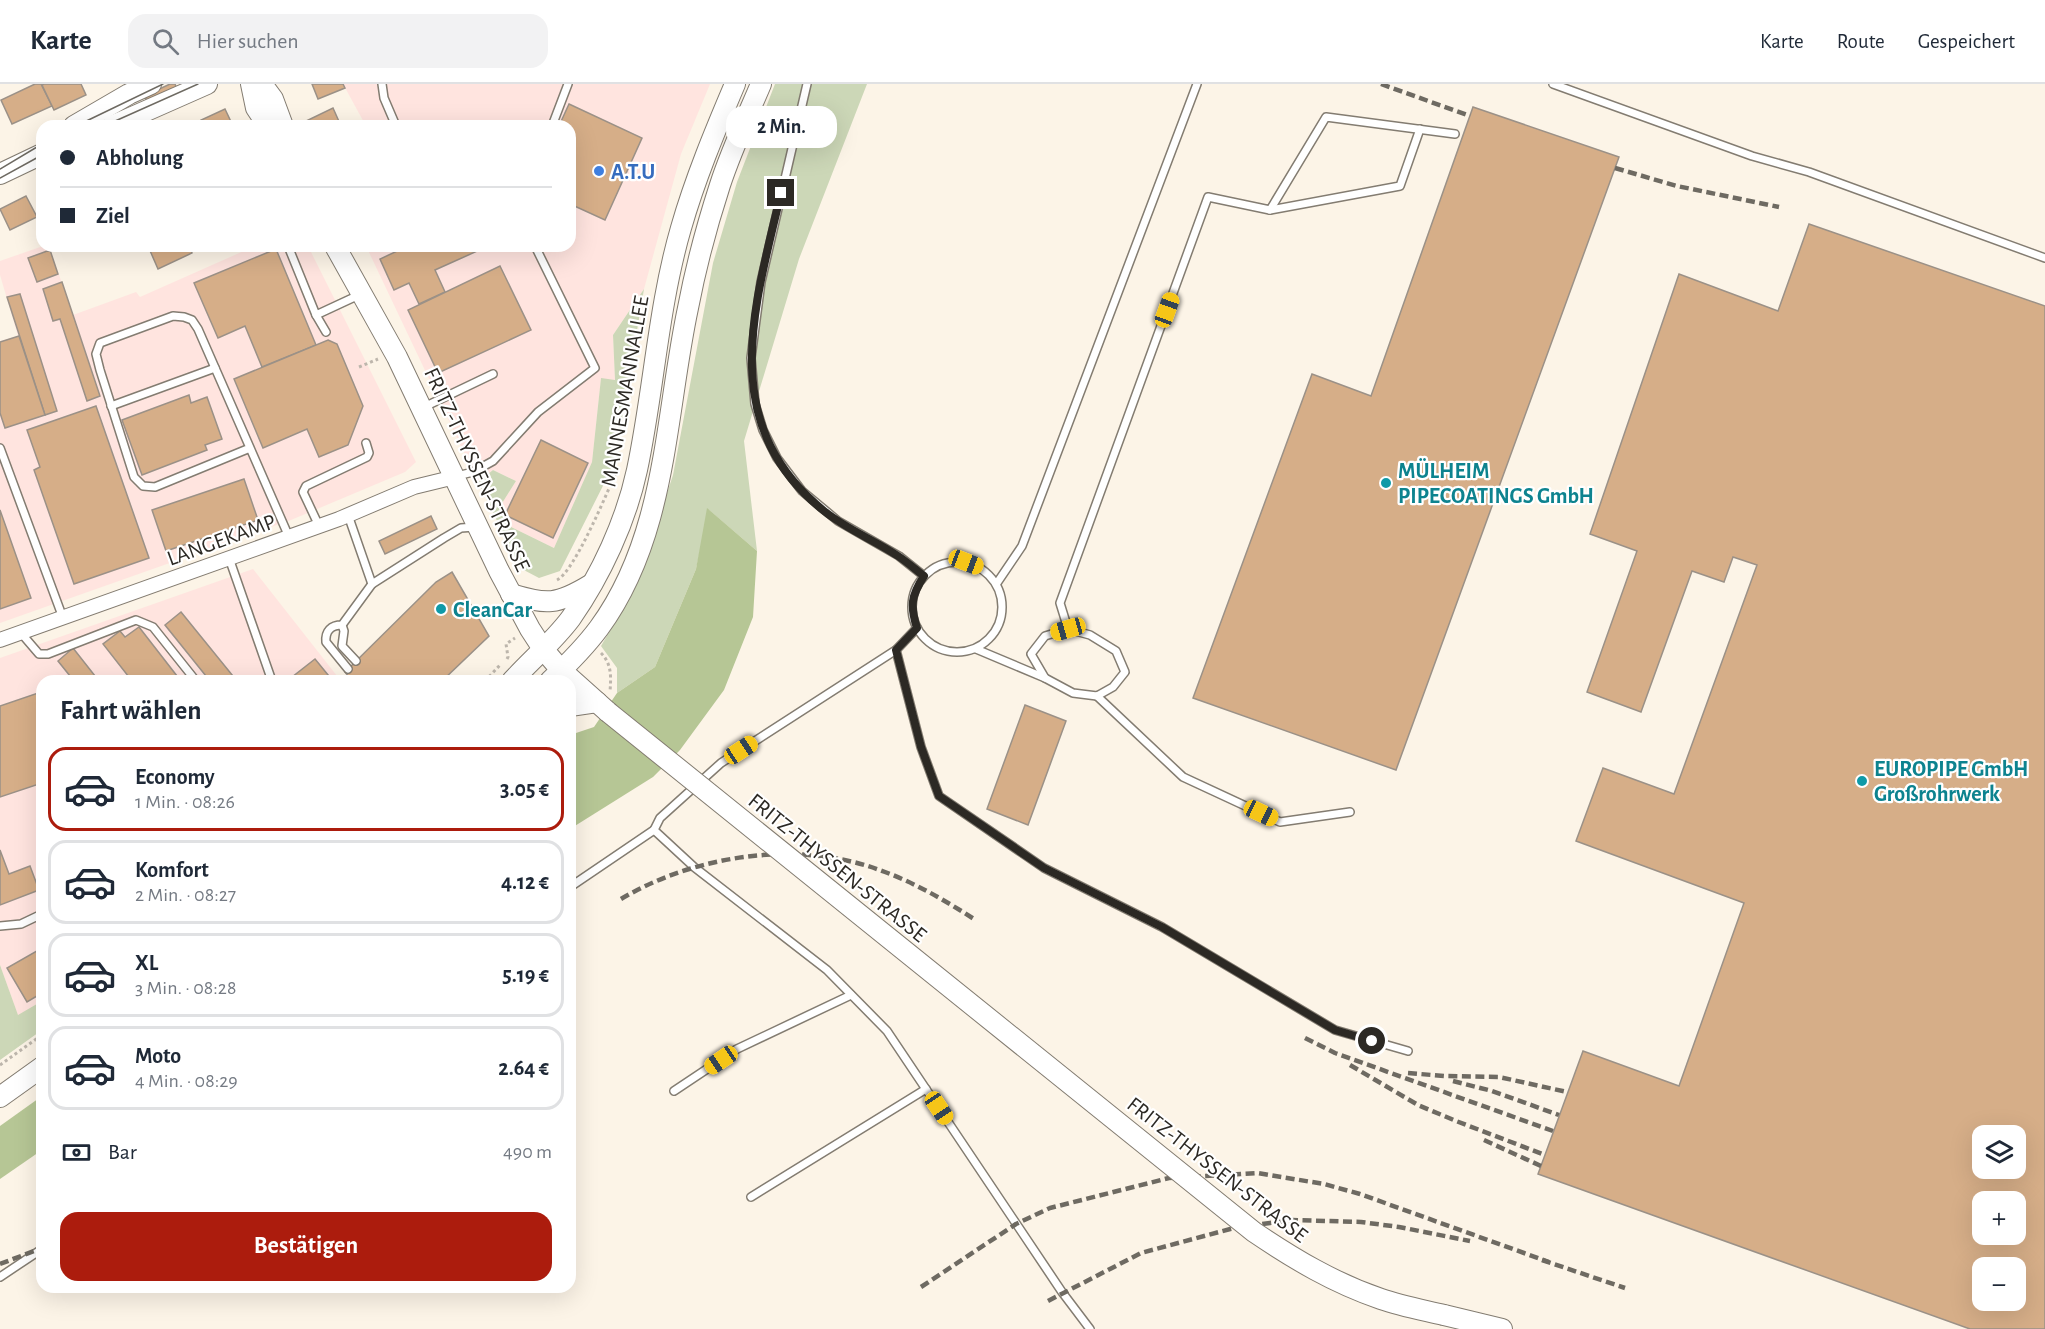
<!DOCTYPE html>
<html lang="de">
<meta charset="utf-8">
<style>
:root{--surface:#fff;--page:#f2f2f3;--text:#1f2937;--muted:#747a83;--line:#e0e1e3;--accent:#ac1c0d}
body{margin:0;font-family:"Alegreya Sans",sans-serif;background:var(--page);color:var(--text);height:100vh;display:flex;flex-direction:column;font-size:22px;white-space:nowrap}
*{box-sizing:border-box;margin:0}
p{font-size:20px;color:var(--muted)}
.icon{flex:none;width:33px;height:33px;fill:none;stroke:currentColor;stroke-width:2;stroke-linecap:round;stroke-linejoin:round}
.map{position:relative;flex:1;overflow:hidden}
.details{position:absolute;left:36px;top:591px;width:540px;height:618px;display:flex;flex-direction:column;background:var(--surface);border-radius:18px;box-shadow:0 6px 24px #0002}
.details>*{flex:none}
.banner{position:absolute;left:36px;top:36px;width:540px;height:132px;border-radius:18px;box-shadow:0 6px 24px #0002;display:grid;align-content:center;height:132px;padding:0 24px;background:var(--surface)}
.controls{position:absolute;left:1972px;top:1041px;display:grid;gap:12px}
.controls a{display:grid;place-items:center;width:54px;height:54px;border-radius:12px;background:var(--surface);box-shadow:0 6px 24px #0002;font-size:30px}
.end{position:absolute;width:27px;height:27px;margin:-14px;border:8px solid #2c2924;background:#fff;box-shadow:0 0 0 3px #fff}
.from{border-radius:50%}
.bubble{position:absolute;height:42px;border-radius:18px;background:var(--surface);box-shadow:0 6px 24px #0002;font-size:20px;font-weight:700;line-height:42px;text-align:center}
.car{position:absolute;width:18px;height:36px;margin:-18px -9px;border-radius:8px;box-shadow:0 0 4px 2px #0007;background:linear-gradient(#f5c518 24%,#345 0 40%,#f5c518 0 76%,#345 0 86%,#f5c518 0)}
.banner b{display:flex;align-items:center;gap:21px;height:57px;font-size:22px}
.banner b+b{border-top:2px solid var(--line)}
.banner i{width:15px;height:15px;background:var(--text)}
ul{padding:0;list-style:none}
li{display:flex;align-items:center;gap:18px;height:84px;margin:0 12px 9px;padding:0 12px;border:3px solid var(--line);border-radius:18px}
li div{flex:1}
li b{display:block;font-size:22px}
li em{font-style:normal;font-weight:700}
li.current{border-color:var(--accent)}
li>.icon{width:54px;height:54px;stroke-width:1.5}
h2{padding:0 24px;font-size:27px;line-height:72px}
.pay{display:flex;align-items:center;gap:15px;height:66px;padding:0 24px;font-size:22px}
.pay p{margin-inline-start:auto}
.cta{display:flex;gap:12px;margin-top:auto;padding:12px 24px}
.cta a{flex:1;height:69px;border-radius:18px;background:var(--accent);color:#fff;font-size:24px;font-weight:700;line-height:69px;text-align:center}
header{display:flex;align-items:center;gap:36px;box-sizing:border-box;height:84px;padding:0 30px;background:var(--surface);border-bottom:2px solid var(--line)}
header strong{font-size:28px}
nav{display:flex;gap:33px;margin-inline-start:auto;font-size:21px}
.search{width:420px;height:54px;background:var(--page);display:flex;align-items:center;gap:15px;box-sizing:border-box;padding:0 21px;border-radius:18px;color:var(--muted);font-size:22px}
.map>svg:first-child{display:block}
</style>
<header>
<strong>Karte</strong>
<div class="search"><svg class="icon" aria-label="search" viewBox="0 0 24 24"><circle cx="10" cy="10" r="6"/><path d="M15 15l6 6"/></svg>Hier suchen</div>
<nav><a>Karte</a><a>Route</a><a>Gespeichert</a></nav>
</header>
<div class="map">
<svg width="2045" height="1245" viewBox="0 0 2045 1245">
<rect width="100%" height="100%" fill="#fcf4e7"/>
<g fill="#ffe4df">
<polygon points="343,0 710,0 681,70 644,205 613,251 615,296 601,295 592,378 554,464 507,441 499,424 516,397 493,386 478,398 366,162 570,162 570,42 366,42"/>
<polygon points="43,162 49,162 73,231 136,208 140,213 255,162 308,162 416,378 405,388 291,436 0,539 0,257 18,252 0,191 0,177"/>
<polygon points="253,485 341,597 42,597 42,917 18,932 0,881 0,574"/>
</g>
<g fill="#ccd7b7">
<polygon points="775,0 867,0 799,175 744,357 757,467 709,426 696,485 655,583 617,609 617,584 601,562 637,500 673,391 713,179 737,98"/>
<polygon points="644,205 615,378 560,487 539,494 520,484 478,398 493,386 516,397 499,424 507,441 554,464 592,378 601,294 615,296 613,251"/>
<polygon points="0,881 18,931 42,917 42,946 0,976"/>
</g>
<g fill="#b6c695">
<polygon points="707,424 757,467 753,533 724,606 680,666 653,693 570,745 570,651 594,643 617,609 655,583 696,485"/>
<polygon points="42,1012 42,1066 0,1095 0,1042"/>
</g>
<g fill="#d6ae88" stroke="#9b9187" stroke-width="1.5" fill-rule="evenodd">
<polygon points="35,0 41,0 52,22 12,40 1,16"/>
<polygon points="44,0 81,0 86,11 54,26 42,1"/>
<polygon points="170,0 175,0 177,5 148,18 144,12"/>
<polygon points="312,0 343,0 345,4 318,15"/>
<polygon points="569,20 642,54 605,136 570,120 570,42 559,42"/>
<polygon points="1473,23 1619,73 1396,686 1193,614 1312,290 1371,312"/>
<polygon points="333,24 341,42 309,42 306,37"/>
<polygon points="225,25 233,42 204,42 201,36"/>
<polygon points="26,112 37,133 10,146 0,125"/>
<path d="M1809,140L2045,222V1245H1970L1538,1090L1583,967L1679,1002L1744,819L1576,757L1603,684L1674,710L1757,481L1733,473L1724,498L1692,487L1641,628L1587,608L1637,467L1590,450L1679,190L1778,227ZM1983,1052H2016V1084H1983ZM1983,1118H2016V1150H1983ZM1983,1184H2016V1216H1983Z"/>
<polygon points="148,162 189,162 192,169 158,185"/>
<polygon points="408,162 483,162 484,164 435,186 445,208 419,220 409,199 394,206 380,175"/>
<polygon points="276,165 316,261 262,283 245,242 218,254 194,199"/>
<polygon points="50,166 58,190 37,198 28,174"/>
<polygon points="500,182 531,246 438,289 408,226"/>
<polygon points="62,198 100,312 87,317 60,235 53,237 43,205"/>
<polygon points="20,210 57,327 45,331 7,213"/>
<polygon points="19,252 45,331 5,344 0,329 0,258"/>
<polygon points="328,256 337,260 363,322 348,361 319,373 307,345 263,364 234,295"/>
<polygon points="189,311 191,319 207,313 222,355 205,361 207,366 142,391 122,336"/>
<polygon points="96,322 149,474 74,500 34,386 40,383 27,346"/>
<polygon points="541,356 588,379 553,454 505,431"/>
<polygon points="244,395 258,436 166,467 152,426"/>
<polygon points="0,426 31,514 0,525"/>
<polygon points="431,432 437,445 385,470 379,457"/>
<polygon points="452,488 489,552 442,597 352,597 345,588 436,498"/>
<polygon points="181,528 237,597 210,597 165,541"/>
<polygon points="139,543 177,592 171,597 132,597 103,560 120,547 125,553"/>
<polygon points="73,564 99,597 74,597 58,577"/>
<polygon points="315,575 333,597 287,597"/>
<polygon points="41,608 42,699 0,713 0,622"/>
<polygon points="1025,621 1066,637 1028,741 987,725"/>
<polygon points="0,766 9,790 30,782 39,806 0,821"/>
<polygon points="42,864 42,909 27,918 7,884"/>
</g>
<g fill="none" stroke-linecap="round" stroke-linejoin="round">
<defs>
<g id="lane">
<polyline points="382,0 384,14 396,42"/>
<polyline points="807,0 761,198 751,274 755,320 763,346 777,374 802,407 838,437 899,472 924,492"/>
<polyline points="1553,0 1752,72 1809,88 2045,174"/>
<polyline points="552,42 568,0"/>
<polyline points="1270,126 1400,102 1420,45"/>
<polyline points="288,162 316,231 326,248"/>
<polyline points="316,231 359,211"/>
<polyline points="111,322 215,284"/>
<polyline points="422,324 493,290"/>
<polyline points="0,364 63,534"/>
<polyline points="250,364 155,403 143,402 134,393 100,286 96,270 100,259 173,232 184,233 192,236 198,245 289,453"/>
<polyline points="457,392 473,388 493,377 538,328 595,284 535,162"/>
<polyline points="348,431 372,500"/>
<polyline points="319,442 303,408 306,402 367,373 369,369 366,359"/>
<polyline points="229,474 272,597"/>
<circle cx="957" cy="523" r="45"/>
<polyline points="997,499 1022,462 1197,0"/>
<polyline points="342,541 344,547 342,562 356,577"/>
<polyline points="917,544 896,566 721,679 660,734 654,746 694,783 827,886 887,947 1062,1208 1090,1245"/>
<polyline points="1068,545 1060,519 1208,113 1270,126 1326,33 1455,50"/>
<polygon points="1068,545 1090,551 1116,567 1125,588 1113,603 1097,612 1073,609 1045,594 1031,570 1045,552"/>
<polyline points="21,549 39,570 48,570 136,536 153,543 196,597"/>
<polyline points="976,565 1045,594"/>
<polyline points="896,566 921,663 939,712 1044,784 1162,843 1335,946 1408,967"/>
<path d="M348,585L326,558C325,547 331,541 342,541L372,500L444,454L461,444L475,443"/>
<polyline points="1097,612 1183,693 1280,738 1350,728"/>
<polyline points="570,803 654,746"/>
<polyline points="0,842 21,840 42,830"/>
<polyline points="674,1007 737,965 851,911"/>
<polyline points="751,1113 926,1005"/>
<polyline points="0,1193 42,1165"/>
</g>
<polyline id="street" points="0,556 339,435 414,403 455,393"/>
<g id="secondary">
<polyline points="251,0 256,24 268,42"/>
<polyline points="262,0 273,15 283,42"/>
<polyline points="74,42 129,10 151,0"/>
<polyline points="112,42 207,0"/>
<polyline points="0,90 42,70"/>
<polyline points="335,162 397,273 499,487 530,545 543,565 561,586 608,628"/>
<path d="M511,510C547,521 557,521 590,501"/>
<path d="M512,597C531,576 554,557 571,534C601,491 626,437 637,386C654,306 658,223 681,144C695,95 715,47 735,0"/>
<path d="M550,597C568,580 585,563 599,544C667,451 665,332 688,224C696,182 707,141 720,101C731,67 747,33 761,0"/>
<polyline points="570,622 597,618"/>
<polyline points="0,1013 42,983"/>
<polyline points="1444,1231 1502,1245"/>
</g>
</defs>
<use href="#lane" stroke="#837c71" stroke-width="10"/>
<use href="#street" stroke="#837c71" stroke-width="16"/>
<use href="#secondary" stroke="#837c71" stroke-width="22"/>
<g stroke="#bdb6ac" stroke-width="3" stroke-dasharray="3 3" stroke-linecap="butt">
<polyline points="359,283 378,275"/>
<polyline points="627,334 631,305"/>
<path d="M557,496C575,487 608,406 618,384"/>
<path d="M601,569C612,580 611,593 610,608"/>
<polyline points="507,575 508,573 506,560 515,554"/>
<polyline points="485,597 500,581"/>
<polyline points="0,981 42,951"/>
</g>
<use href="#lane" stroke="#fff" stroke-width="7"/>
<use href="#street" stroke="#fff" stroke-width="14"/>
<use href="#secondary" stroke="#fff" stroke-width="20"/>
<g stroke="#6e6a62" stroke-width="1.5">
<polyline points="76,42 163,0"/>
<polyline points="104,42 198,0"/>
<polyline points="0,85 42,60"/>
<polyline points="0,94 42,71"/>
</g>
<g stroke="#6e6a62" stroke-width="4.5" stroke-dasharray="9 4.5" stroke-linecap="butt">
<polyline points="1381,0 1470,32"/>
<polyline points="1615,84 1677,102 1779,123"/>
<path d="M621,815C697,770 801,755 885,788C917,800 946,817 974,835"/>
<polyline points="1305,954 1335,969 1553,1047"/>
<polyline points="1350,981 1418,1021 1456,1037 1545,1071"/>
<polyline points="1408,989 1444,992 1499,993 1567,1008"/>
<polyline points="1453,997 1492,1007 1559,1031"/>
<polyline points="1484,1056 1541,1082"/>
<polyline points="1542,1176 1625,1204"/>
<polyline points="0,1180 42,1164"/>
<polyline points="921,1203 1016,1140 1050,1124 1169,1094 1257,1089 1324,1100 1360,1110 1549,1178"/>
<polyline points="1048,1217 1141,1169 1234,1144 1270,1139 1292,1136 1361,1138 1399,1143 1470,1157"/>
</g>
<defs>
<path id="secondary-bridge" d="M608,628L1254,1148C1294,1175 1334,1199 1381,1215C1401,1222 1423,1226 1444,1231"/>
</defs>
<use href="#secondary-bridge" stroke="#837c71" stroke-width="22" stroke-linecap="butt"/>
<use href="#secondary-bridge" stroke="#fff" stroke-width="20"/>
</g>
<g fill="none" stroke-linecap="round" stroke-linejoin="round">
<path stroke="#2c2924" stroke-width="8" d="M781,109C754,224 716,340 824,427C846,445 874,456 898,472C907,478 915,485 924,492C911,512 910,522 917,544L896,566L921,663L939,712L1044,784L1162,843L1335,946L1372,957"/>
</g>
<circle fill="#3f7fe0" stroke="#fff" stroke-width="2" cx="599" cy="87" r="6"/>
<g fill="#0f9aa8" stroke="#fff" stroke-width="2">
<circle cx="1386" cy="399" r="6"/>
<circle cx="441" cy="525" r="6"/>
<circle cx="1862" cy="697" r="6"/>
</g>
<g text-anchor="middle" stroke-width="4.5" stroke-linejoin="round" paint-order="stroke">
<g font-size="22" font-weight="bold" fill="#366cbe" stroke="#fff" text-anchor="start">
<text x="611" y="95">A.T.U</text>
</g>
<g font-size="22" fill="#2c2924" stroke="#fff">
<text transform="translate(624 307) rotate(-80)" y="8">MANNESMANNALLEE</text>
<text transform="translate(478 385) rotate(65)" y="8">FRITZ-THYSSEN-STRASSE</text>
<text transform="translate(221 455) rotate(-20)" y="8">LANGEKAMP</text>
<text transform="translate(838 783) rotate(39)" y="8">FRITZ-THYSSEN-STRASSE</text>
<text transform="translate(1218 1085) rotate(38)" y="8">FRITZ-THYSSEN-STRASSE</text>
</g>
<g font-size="22" font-weight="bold" fill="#0d838f" stroke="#fff" text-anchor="start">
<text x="1398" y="394">MÜLHEIM<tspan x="1398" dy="25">PIPECOATINGS GmbH</tspan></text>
<text x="453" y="533">CleanCar</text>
<text x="1874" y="692">EUROPIPE GmbH<tspan x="1874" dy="25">Großrohrwerk</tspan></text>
</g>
</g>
</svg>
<div class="controls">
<a><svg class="icon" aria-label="layers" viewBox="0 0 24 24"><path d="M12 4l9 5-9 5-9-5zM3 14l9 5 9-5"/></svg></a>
<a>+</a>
<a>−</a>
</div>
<i class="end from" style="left:1372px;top:957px"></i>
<i class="end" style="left:781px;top:109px"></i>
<div class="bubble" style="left:726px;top:22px;width:111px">2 Min.</div>
<i class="car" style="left:1167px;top:226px;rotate:20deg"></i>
<i class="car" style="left:966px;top:478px;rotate:111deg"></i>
<i class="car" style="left:1068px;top:545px;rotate:254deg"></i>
<i class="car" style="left:741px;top:666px;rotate:57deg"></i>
<i class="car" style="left:1261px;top:729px;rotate:115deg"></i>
<i class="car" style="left:721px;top:976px;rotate:236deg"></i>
<i class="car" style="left:939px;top:1024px;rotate:146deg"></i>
<div class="banner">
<b><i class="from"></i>Abholung</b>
<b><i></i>Ziel</b>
</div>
<section class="details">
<h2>Fahrt wählen</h2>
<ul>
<li class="current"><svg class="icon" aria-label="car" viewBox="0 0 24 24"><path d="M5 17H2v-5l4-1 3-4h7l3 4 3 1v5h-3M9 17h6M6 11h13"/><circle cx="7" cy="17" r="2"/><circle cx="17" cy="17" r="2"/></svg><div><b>Economy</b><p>1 Min. · 08:26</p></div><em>3.05 €</em></li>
<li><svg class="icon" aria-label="car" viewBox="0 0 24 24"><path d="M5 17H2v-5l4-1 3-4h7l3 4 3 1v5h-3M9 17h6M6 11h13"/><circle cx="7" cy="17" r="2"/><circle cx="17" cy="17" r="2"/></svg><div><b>Komfort</b><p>2 Min. · 08:27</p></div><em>4.12 €</em></li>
<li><svg class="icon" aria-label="car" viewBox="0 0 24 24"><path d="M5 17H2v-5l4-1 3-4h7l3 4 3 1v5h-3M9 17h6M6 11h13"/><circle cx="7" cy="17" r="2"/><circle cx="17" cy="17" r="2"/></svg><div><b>XL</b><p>3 Min. · 08:28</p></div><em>5.19 €</em></li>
<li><svg class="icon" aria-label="car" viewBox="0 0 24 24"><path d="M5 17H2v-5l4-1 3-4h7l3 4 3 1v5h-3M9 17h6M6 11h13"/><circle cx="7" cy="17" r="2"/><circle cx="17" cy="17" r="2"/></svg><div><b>Moto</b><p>4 Min. · 08:29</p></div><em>2.64 €</em></li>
</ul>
<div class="pay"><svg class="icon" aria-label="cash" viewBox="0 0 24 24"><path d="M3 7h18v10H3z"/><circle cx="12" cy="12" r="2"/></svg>Bar<p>490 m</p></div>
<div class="cta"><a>Bestätigen</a></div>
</section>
</div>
